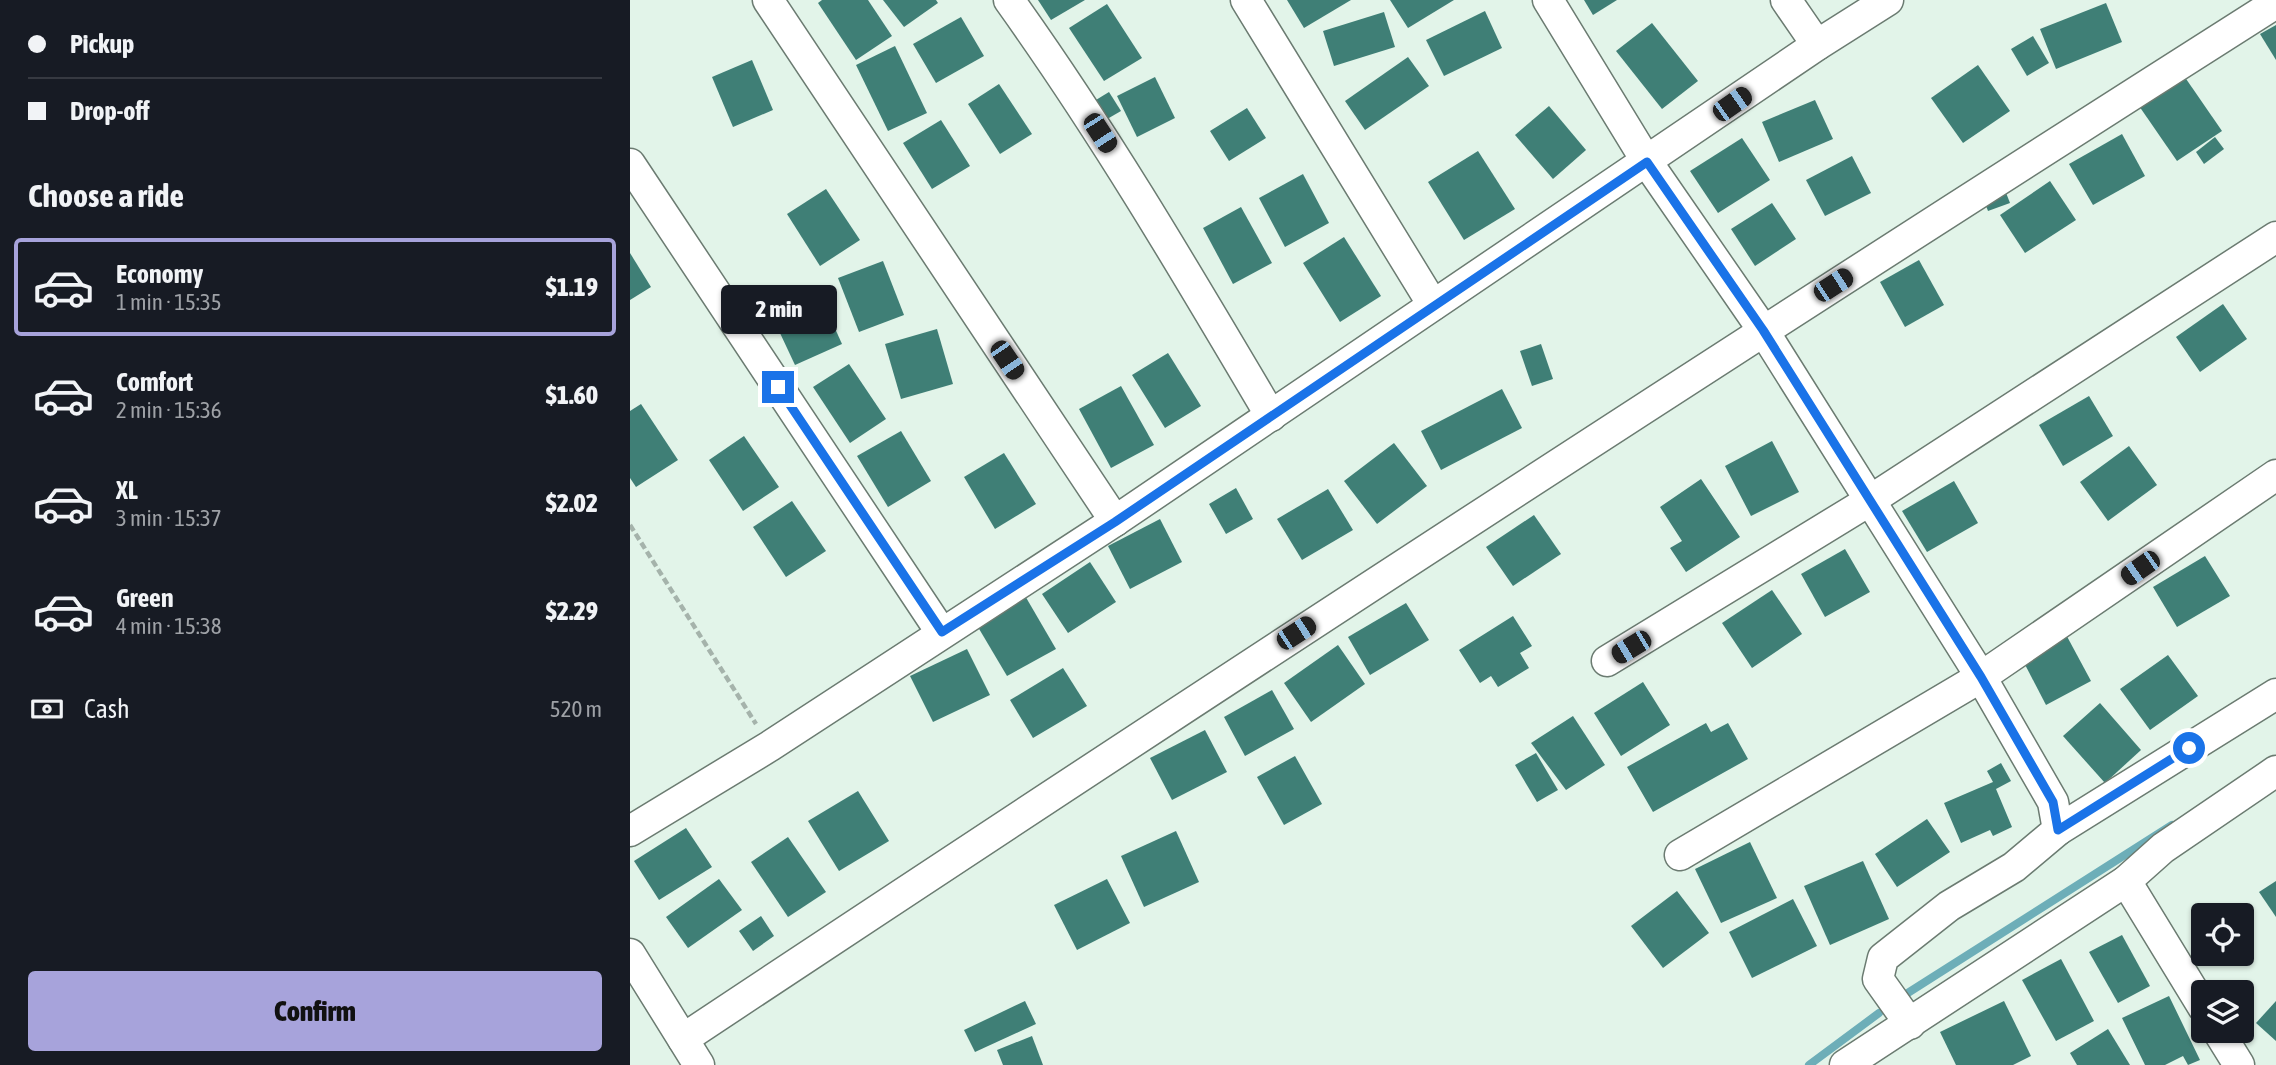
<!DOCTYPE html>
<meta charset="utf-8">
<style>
:root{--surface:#171b24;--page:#242831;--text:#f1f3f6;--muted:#9ea1a6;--line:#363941;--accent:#a7a3db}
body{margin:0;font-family:"Asap Condensed",sans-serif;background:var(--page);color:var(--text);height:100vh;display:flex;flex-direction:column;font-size:26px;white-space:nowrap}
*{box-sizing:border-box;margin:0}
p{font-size:23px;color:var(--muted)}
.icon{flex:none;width:38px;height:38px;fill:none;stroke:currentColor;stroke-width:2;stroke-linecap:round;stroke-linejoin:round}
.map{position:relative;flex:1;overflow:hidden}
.panel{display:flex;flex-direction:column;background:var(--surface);width:630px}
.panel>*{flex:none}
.banner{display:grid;align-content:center;height:154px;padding:0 28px;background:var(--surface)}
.tools{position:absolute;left:1561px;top:903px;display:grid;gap:14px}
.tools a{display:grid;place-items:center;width:63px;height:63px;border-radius:7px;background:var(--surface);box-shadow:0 2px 5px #0004;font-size:35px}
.end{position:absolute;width:32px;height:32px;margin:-16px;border:9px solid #1a73e8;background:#fff;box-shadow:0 0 0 4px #fff}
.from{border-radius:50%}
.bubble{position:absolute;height:49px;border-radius:7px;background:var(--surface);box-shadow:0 2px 5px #0004;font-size:23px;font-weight:800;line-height:49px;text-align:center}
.car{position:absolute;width:21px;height:42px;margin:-21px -10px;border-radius:9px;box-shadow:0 0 5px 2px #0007;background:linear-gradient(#222 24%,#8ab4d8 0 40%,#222 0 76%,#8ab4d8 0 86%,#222 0)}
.banner b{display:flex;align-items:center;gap:24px;height:66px;font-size:26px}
.banner b+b{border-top:2px solid var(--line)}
.banner i{width:18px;height:18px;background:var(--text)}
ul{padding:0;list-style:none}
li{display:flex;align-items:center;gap:21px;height:98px;margin:0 14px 10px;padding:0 14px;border:4px solid transparent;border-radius:7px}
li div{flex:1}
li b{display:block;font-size:26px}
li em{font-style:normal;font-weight:800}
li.selected{border-color:var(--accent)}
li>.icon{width:63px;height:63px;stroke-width:1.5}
h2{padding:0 28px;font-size:32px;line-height:84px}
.pay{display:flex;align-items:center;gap:18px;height:77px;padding:0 28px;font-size:26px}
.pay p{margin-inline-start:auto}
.action{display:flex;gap:14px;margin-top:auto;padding:14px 28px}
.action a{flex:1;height:80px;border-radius:7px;background:var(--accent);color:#111;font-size:28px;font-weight:800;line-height:80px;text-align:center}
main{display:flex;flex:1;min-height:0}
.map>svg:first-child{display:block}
</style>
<main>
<section class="panel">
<div class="banner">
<b><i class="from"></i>Pickup</b>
<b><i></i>Drop-off</b>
</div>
<h2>Choose a ride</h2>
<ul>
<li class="selected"><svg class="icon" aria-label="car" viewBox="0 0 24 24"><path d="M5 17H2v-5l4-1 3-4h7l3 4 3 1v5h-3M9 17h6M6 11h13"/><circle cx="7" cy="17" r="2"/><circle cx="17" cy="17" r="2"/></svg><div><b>Economy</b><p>1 min · 15:35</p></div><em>$1.19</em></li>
<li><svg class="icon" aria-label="car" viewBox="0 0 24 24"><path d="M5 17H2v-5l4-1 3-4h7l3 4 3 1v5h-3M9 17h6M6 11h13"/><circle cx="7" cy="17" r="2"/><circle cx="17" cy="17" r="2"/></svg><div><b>Comfort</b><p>2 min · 15:36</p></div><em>$1.60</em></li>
<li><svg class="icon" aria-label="car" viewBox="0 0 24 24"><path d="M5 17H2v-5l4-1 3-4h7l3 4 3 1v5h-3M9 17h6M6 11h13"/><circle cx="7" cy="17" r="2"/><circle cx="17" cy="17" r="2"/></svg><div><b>XL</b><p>3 min · 15:37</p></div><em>$2.02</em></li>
<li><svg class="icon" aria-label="car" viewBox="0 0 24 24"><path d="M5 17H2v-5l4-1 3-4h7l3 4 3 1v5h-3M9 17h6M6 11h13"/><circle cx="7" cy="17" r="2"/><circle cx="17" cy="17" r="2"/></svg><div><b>Green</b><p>4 min · 15:38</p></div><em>$2.29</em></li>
</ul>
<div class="pay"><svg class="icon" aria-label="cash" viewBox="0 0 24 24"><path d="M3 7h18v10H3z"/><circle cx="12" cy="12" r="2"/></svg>Cash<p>520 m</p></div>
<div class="action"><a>Confirm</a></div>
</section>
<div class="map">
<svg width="1646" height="1065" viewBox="0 0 1646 1065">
<rect width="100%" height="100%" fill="#e2f4e9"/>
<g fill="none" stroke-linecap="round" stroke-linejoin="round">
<g stroke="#6daeb8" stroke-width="8">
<polyline points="1273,996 1542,825"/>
<polyline points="1179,1065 1249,1013"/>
</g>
</g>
<g fill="#3f7f76">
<polygon points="192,0 238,0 262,36 226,60 188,3"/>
<polygon points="253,0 306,0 308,3 274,27"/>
<polygon points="408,0 455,0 421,20"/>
<polygon points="657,0 721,0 674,28"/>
<polygon points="760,0 824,0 778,28"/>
<polygon points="954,0 987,0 963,15"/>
<polygon points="1476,3 1492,42 1426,69 1410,29"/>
<polygon points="477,4 512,58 474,81 439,28"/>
<polygon points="855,11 872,48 814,76 796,40"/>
<polygon points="754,12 765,47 704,66 693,31"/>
<polygon points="331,17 354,56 306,83 283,44"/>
<polygon points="1022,23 1068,81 1032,109 986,51"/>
<polygon points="1646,25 1646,60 1630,34"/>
<polygon points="1403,36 1419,63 1397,76 1381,49"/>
<polygon points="265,46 297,113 258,131 226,65"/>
<polygon points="778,57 799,86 735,130 715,101"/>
<polygon points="122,60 143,110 103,127 82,77"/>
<polygon points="1348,65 1380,111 1333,143 1301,98"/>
<polygon points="1552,73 1592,131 1547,161 1507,103"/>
<polygon points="525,77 545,118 507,137 487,96"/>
<polygon points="369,84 402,134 370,154 338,104"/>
<polygon points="479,92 491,111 472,122 461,103"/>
<polygon points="1185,100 1203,139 1149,162 1132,122"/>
<polygon points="919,106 956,150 923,179 885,135"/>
<polygon points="617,108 636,138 599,161 580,131"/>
<polygon points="311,120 340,166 302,189 273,143"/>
<polygon points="1492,134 1515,176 1463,205 1439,164"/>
<polygon points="1585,137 1594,149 1574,164 1566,152"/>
<polygon points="1112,138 1140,180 1088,213 1060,171"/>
<polygon points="848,151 885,209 834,240 798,182"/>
<polygon points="1222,156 1241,193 1195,216 1176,180"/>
<polygon points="673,174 699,223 655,247 629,198"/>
<polygon points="1420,181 1446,220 1395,253 1370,215"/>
<polygon points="1373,185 1380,203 1358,211 1351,193"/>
<polygon points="196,189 230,240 190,266 157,214"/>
<polygon points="1142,203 1166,239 1125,266 1101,229"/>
<polygon points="611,207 642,263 603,284 573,228"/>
<polygon points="714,237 751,296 710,322 673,263"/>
<polygon points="0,253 21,287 0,300"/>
<polygon points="1289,260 1314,305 1275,327 1250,282"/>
<polygon points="253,261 274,315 229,332 208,278"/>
<polygon points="189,293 212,344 165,365 142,316"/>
<polygon points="1593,304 1617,339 1570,372 1546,337"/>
<polygon points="307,329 323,384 271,399 255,344"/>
<polygon points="911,344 923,379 902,386 890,351"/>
<polygon points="538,353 571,406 535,428 502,375"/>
<polygon points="219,364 256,419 220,443 183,387"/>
<polygon points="491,386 524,445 481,468 449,409"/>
<polygon points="872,389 892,428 811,470 791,431"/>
<polygon points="1459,396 1483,436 1433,466 1409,425"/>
<polygon points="11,404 48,460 6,487 0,478 0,411"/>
<polygon points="271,431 301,481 258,507 227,456"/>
<polygon points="114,436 149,487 113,511 79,460"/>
<polygon points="1142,441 1169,492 1121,516 1095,466"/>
<polygon points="764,443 797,486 747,524 714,481"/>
<polygon points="1499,446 1527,485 1478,521 1450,482"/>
<polygon points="374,453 406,504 365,529 334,477"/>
<polygon points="1071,479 1110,537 1056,572 1040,548 1052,541 1030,507"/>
<polygon points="1324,481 1348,523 1297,552 1272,511"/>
<polygon points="606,488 623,519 596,534 579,504"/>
<polygon points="698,489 723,530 672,560 647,519"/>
<polygon points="162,501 196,551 156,577 123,527"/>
<polygon points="904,515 931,554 883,586 856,547"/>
<polygon points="530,519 552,562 500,589 478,546"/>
<polygon points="1215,549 1240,592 1195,617 1171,574"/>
<polygon points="1575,556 1600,596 1547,627 1523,587"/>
<polygon points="460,562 486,602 438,633 412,594"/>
<polygon points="1142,590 1172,634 1122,668 1092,623"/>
<polygon points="394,594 426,649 377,676 345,622"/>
<polygon points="776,603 799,640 740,675 718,637"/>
<polygon points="883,616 902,646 890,653 899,668 868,687 861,676 850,683 829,650"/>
<polygon points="1433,629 1461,681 1416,705 1389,653"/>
<polygon points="708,645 735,684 681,722 654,683"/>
<polygon points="337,649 360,695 303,722 280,676"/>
<polygon points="1538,655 1568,696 1520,730 1490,689"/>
<polygon points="433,668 457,706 403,738 380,700"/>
<polygon points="1013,682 1040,725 991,756 964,713"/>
<polygon points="642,690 664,729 615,756 594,717"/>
<polygon points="1470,703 1511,750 1475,783 1433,736"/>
<polygon points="943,716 975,765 936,790 901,743"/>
<polygon points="1076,723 1081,732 1098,723 1118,759 1023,812 997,767"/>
<polygon points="575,730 597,772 542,800 520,758"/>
<polygon points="906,753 928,790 907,802 885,765"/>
<polygon points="665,756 692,804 654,825 627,777"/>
<polygon points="1371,763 1381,781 1366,789 1382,827 1363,836 1360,830 1331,843 1314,803 1363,782 1357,771"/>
<polygon points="228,791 259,841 209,871 178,821"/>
<polygon points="1297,819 1320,852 1267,887 1245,854"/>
<polygon points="56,828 82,867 29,900 4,861"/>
<polygon points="546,831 569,882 514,907 491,856"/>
<polygon points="158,837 196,892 158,917 121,862"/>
<polygon points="1120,842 1147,898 1091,923 1065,869"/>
<polygon points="1233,861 1259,919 1200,945 1174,886"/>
<polygon points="89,879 112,910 58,948 36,917"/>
<polygon points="477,879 500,923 447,950 424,905"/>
<polygon points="1646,881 1646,917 1629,892"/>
<polygon points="1047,891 1079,933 1033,968 1001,926"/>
<polygon points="1163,899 1187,946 1122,978 1099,932"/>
<polygon points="131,916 144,936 123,951 109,931"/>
<polygon points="1492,935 1520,986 1488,1003 1459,952"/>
<polygon points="1431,959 1464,1021 1426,1041 1392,980"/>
<polygon points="1539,996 1570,1060 1558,1065 1553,1056 1535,1065 1515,1065 1492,1018"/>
<polygon points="395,1001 406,1024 345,1052 334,1030"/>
<polygon points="1374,1001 1401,1056 1383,1065 1326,1065 1310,1032"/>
<polygon points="1646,1001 1646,1041 1626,1023"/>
<polygon points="1478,1029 1500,1065 1447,1065 1440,1053"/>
<polygon points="402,1036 413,1065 373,1065 367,1050"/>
</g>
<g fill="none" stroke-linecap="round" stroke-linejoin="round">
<defs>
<g id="street">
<polyline points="138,0 485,521"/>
<path d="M379,0C475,134 557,274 641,416"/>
<polyline points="616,0 803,305"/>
<polyline points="918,0 1017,162 1133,330 1351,677 1423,802 1428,830 1384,867 1319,906 1253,958 1248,979 1280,1024"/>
<polyline points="1156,0 1187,45"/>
<polyline points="0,164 311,632"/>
<polyline points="977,661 1239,501 1646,237"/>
<polyline points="1428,830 1646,694"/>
<polyline points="0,831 140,746 485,521 1187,45 1258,0"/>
<polyline points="1050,855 1351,677 1646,475"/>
<polyline points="1496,881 1573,1007"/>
<polyline points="0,954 69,1065"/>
<polyline points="1588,1031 1609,1065"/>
<path d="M53,1039C580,689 1111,343 1646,3"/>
<polyline points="1215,1065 1496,881 1533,848 1646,771"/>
</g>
</defs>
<use href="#street" stroke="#6b7b71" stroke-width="33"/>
<polyline stroke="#a5b3ab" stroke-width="4.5" stroke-dasharray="7 3.5" stroke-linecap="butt" points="0,525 126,724"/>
<use href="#street" stroke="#fff" stroke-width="30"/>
</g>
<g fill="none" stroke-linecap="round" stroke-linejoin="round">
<polyline stroke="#1a73e8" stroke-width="9" points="148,387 312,632 485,522 1017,162 1133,330 1351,677 1423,802 1428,830 1559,748"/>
</g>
</svg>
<div class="tools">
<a><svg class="icon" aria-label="locate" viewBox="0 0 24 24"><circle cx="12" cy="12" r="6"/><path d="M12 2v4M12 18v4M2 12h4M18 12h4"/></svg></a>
<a><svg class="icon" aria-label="layers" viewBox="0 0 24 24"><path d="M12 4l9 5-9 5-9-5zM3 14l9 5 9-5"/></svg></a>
</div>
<i class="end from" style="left:1559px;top:748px"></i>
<i class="end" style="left:148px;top:387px"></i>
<div class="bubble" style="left:91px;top:285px;width:116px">2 min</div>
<i class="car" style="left:1102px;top:104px;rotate:55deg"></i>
<i class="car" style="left:470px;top:133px;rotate:147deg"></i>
<i class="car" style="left:1203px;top:285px;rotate:57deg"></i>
<i class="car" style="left:377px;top:360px;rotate:146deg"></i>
<i class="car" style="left:1510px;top:568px;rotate:235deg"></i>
<i class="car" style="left:666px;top:633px;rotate:57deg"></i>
<i class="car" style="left:1001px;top:647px;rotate:239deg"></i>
</div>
</main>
